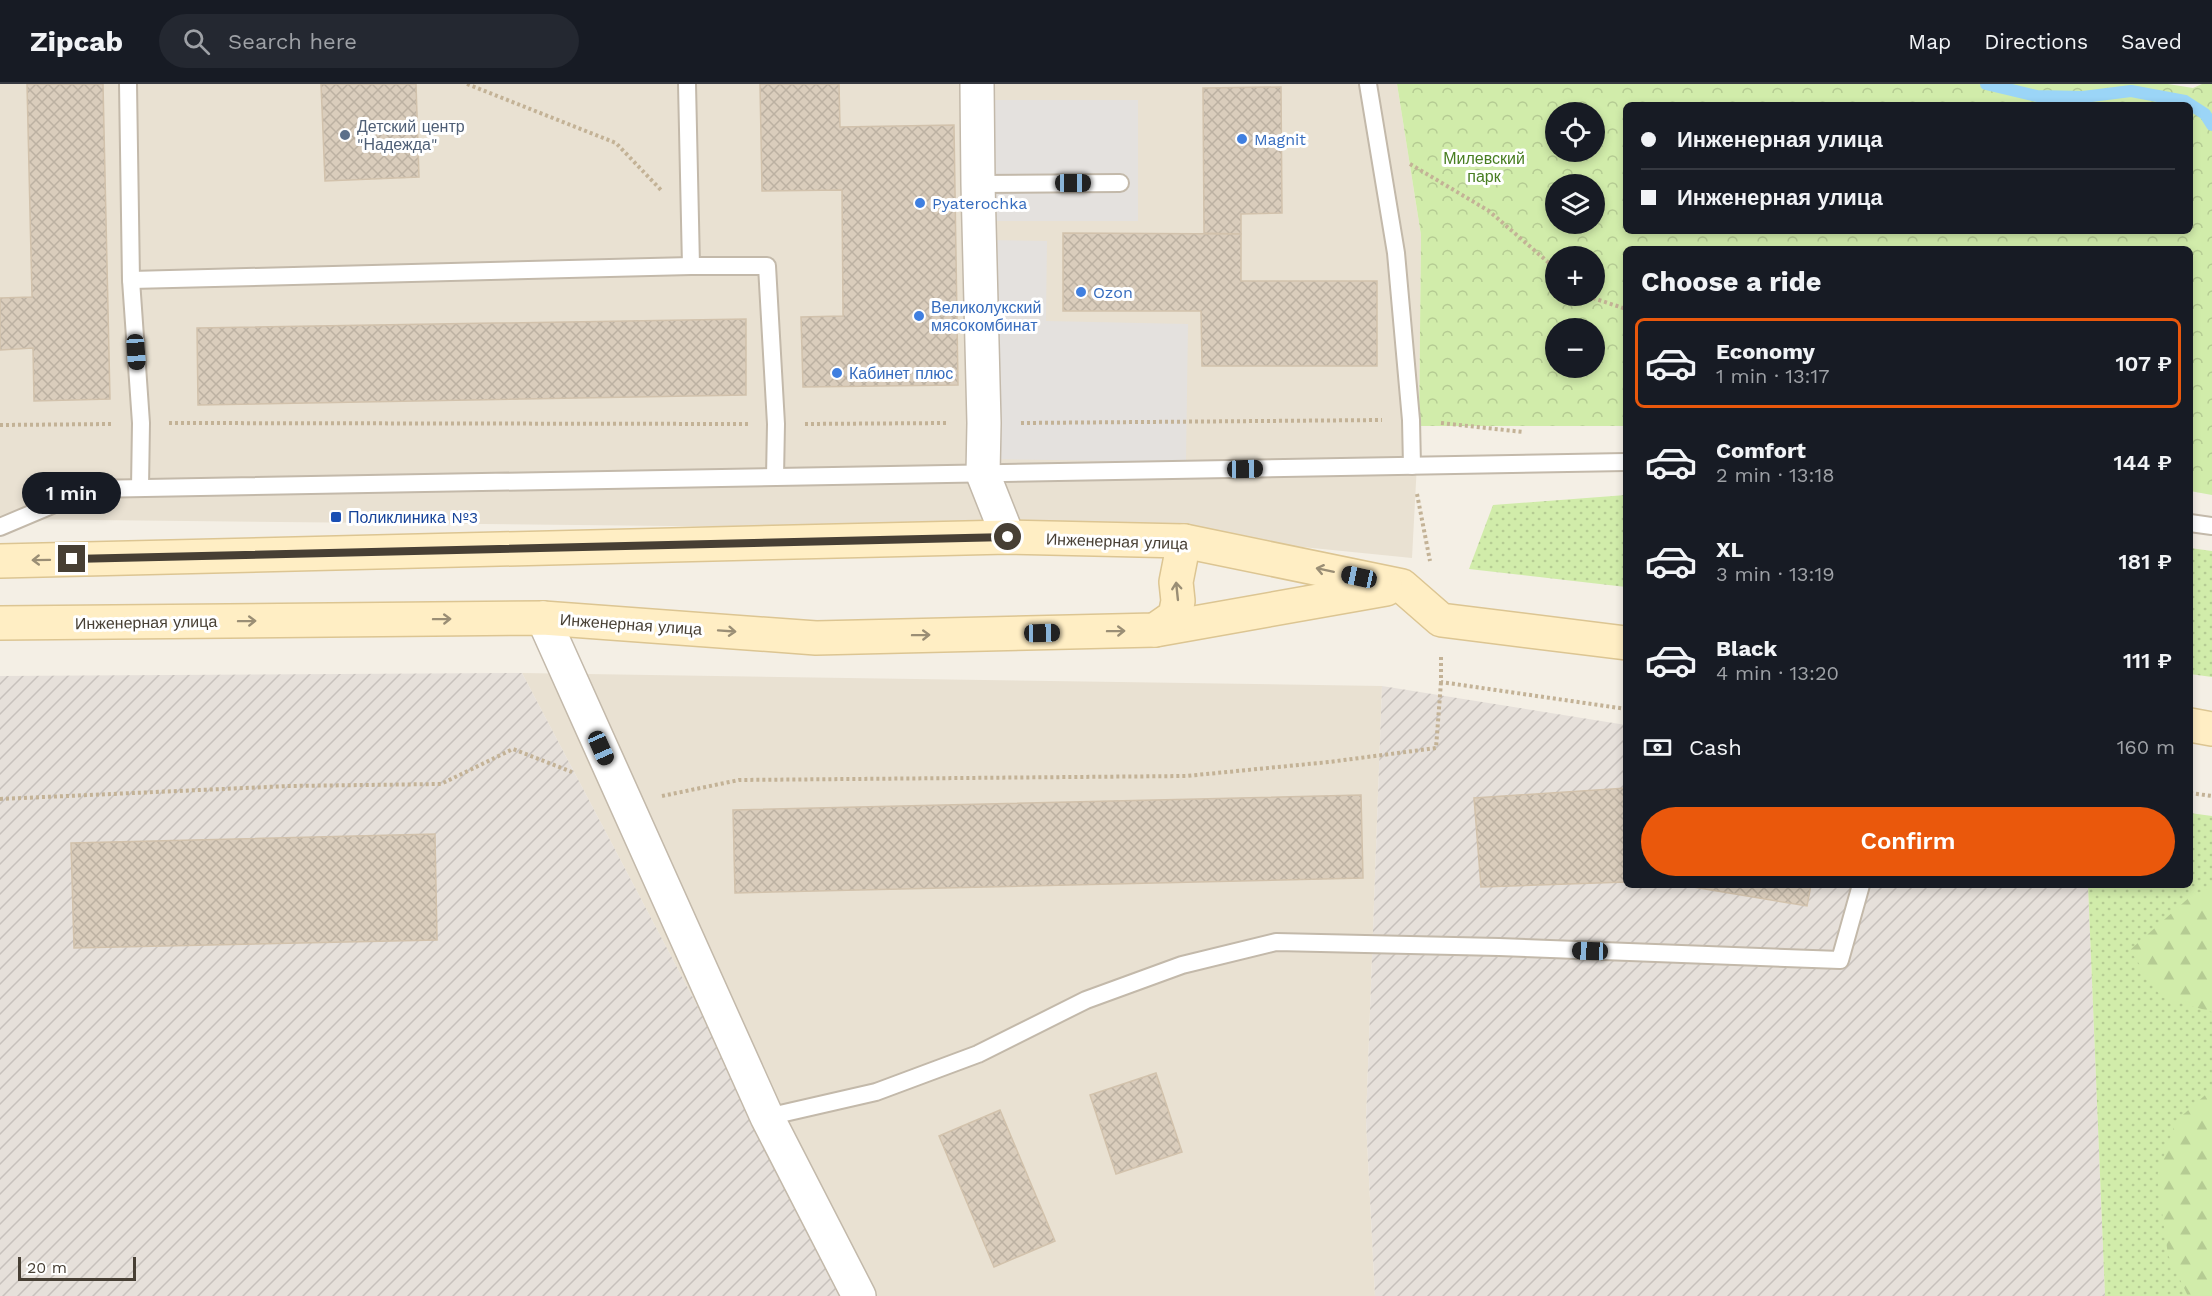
<!DOCTYPE html>
<meta charset="utf-8">
<style>
:root{--surface:#171b24;--page:#242831;--text:#f1f3f6;--muted:#9ea1a6;--line:#363941;--accent:#ea580c}
body{margin:0;font-family:"Work Sans",sans-serif;background:var(--page);color:var(--text);height:100vh;display:flex;flex-direction:column;font-size:22px;white-space:nowrap}
*{box-sizing:border-box;margin:0}
p{font-size:20px;color:var(--muted)}
.icon{flex:none;width:33px;height:33px;fill:none;stroke:currentColor;stroke-width:2;stroke-linecap:round;stroke-linejoin:round}
.map{position:relative;flex:1;overflow:hidden}
.panel{position:absolute;left:1623px;top:162px;width:570px;height:642px;display:flex;flex-direction:column;background:var(--surface);border-radius:9px;box-shadow:0 3px 9px #0003}
.panel>*{flex:none}
.top-card{position:absolute;left:1623px;top:18px;width:570px;height:132px;border-radius:9px;box-shadow:0 3px 9px #0003;display:grid;align-content:center;height:132px;padding:0 18px;background:var(--surface)}
.fabs{position:absolute;left:1545px;top:18px;display:grid;gap:12px}
.fabs a{display:grid;place-items:center;width:60px;height:60px;border-radius:50%;background:var(--surface);box-shadow:0 3px 9px #0003;font-size:30px}
.scale{position:absolute;left:18px;bottom:15px;width:118px;box-sizing:border-box;padding-left:6px;border:3px solid #473f34;border-top:0;font-size:16px;line-height:21px;white-space:nowrap;color:#473f34;-webkit-text-stroke:4px #fff;paint-order:stroke}
.end{position:absolute;width:27px;height:27px;margin:-14px;border:8px solid #473f34;background:#fff;box-shadow:0 0 0 3px #fff}
.from{border-radius:50%}
.bubble{position:absolute;height:42px;border-radius:21px;background:var(--surface);box-shadow:0 3px 9px #0003;font-size:20px;font-weight:600;line-height:42px;text-align:center}
.car{position:absolute;width:18px;height:36px;margin:-18px -9px;border-radius:8px;box-shadow:0 0 4px 2px #0007;background:linear-gradient(#222 24%,#8ab4d8 0 40%,#222 0 76%,#8ab4d8 0 86%,#222 0)}
.top-card b{display:flex;align-items:center;gap:21px;height:57px;font-size:22px}
.top-card b+b{border-top:2px solid var(--line)}
.top-card i{width:15px;height:15px;background:var(--text)}
ul{padding:0;list-style:none}
li{display:flex;align-items:center;gap:18px;height:90px;margin:0 12px 9px;padding:0 6px;border:3px solid transparent;border-radius:9px}
li div{flex:1}
li b{display:block;font-size:22px}
li em{font-style:normal;font-weight:600}
li.selected{border-color:var(--accent)}
li>.icon{width:54px;height:54px;stroke-width:1.5}
h2{padding:0 18px;font-size:27px;line-height:72px}
.pay{display:flex;align-items:center;gap:15px;height:66px;padding:0 18px;font-size:22px}
.pay p{margin-inline-start:auto}
.action{display:flex;gap:12px;margin-top:auto;padding:12px 18px}
.action a{flex:1;height:69px;border-radius:36px;background:var(--accent);color:#fff;font-size:24px;font-weight:600;line-height:69px;text-align:center}
header{display:flex;align-items:center;gap:36px;box-sizing:border-box;height:84px;padding:0 30px;background:var(--surface);border-bottom:2px solid var(--line)}
header strong{font-size:28px}
nav{display:flex;gap:33px;margin-inline-start:auto;font-size:21px}
.search{width:420px;height:54px;background:var(--page);display:flex;align-items:center;gap:15px;box-sizing:border-box;padding:0 21px;border-radius:33px;color:var(--muted);font-size:22px}
.map>svg:first-child{display:block}
</style>
<header>
<strong>Zipcab</strong>
<div class="search"><svg class="icon" aria-label="search" viewBox="0 0 24 24"><circle cx="10" cy="10" r="6"/><path d="M15 15l6 6"/></svg>Search here</div>
<nav><a>Map</a><a>Directions</a><a>Saved</a></nav>
</header>
<div class="map">
<svg width="2212" height="1212" viewBox="0 0 2212 1212">
<defs>
<pattern id="industrial-furrows" width="10" height="10" patternUnits="userSpaceOnUse" patternTransform="scale(1.5)"><rect width="10" height="10" fill="#e6e0da"/><path d="M-1 1l2-2M0 10L10 0M9 11l2-2" fill="none" stroke="#c7c1bc"/></pattern>
<pattern id="grass-dots" width="8" height="8" patternUnits="userSpaceOnUse" patternTransform="scale(1.5)"><rect width="8" height="8" fill="#d1ecaa"/><path d="M2 2h.1M6 6h.1" fill="none" stroke="#b5cb93" stroke-width="1.8" stroke-linecap="round"/></pattern>
<pattern id="forest-firs" width="22" height="20" patternUnits="userSpaceOnUse" patternTransform="scale(1.5)"><rect width="22" height="20" fill="#d1ecaa"/><path d="M5 1l3.5 6h-7zM16 11l3.5 6h-7z" fill="#b5cb93"/></pattern>
<pattern id="park-crowns" width="20" height="18" patternUnits="userSpaceOnUse" patternTransform="scale(1.5)"><rect width="20" height="18" fill="#d1ecaa"/><path d="M2 6a3 3 0 1 1 6 0M12 15a3 3 0 1 1 6 0" fill="none" stroke="#b5cb93"/></pattern>
<pattern id="building-cross-hatch" width="8" height="8" patternUnits="userSpaceOnUse" patternTransform="scale(1.5)"><rect width="8" height="8" fill="#dacdbc"/><path d="M0 0l8 8M0 8l8-8" fill="none" stroke="#bcb1a2"/></pattern>
</defs>
<rect width="100%" height="100%" fill="#f4efe5"/>
<g fill="#e9e1d2">
<polygon points="0,0 1397,0 1421,151 1419,342 1412,474 1143,447 0,435"/>
<polygon points="522,589 1382,602 1366,1037 1375,1212 850,1212"/>
</g>
<g fill="url(#industrial-furrows)">
<polygon points="522,589 850,1212 0,1212 0,592"/>
<polygon points="1382,602 1626,641 1626,801 2088,801 2105,1212 1375,1212 1366,1037"/>
</g>
<g fill="url(#grass-dots)">
<polygon points="1626,411 1626,503 1469,485 1493,421"/>
<polygon points="2190,464 2212,467 2212,593 2190,590"/>
<polygon points="2190,729 2212,732 2212,1212 2105,1212 2088,801 2190,801"/>
</g>
<g fill="url(#forest-firs)">
<polygon points="2212,804 2212,928 2161,913 2130,866 2192,811"/>
<polygon points="2212,1005 2212,1212 2188,1212 2168,1171 2157,1092 2176,1037"/>
</g>
<path fill="url(#park-crowns)" fill-rule="evenodd" d="M1397,0H2168L2193,4L2202,0H2212V411L2190,407V165H1626V342H1419L1421,151ZM1626,21H2190V147H1626ZM1556,28H1594V68H1556ZM1556,100H1594V140H1556ZM1556,172H1594V212H1556ZM1556,244H1594V284H1556Z"/>
<g fill="#e4e1de">
<polygon points="990,16 1138,16 1138,137 989,137"/>
<polygon points="992,156 1047,157 1046,237 1188,240 1186,378 988,375"/>
</g>
<g fill="none" stroke-linecap="round" stroke-linejoin="round">
<polyline stroke="#9bd5f7" stroke-width="12" points="1986,0 2037,12 2083,13 2131,7 2185,17 2205,30 2212,41"/>
</g>
<g fill="url(#building-cross-hatch)" stroke="#d2c2ac" stroke-width="1.5">
<polygon points="27,0 103,0 110,315 34,317 33,264 0,266 0,214 32,213"/>
<polygon points="321,0 416,0 419,93 325,97"/>
<polygon points="760,0 839,0 840,43 954,41 958,301 803,303 801,233 843,232 842,106 762,107"/>
<polygon points="1281,3 1282,129 1241,130 1241,150 1204,149 1203,4"/>
<polygon points="1063,149 1241,150 1241,197 1377,197 1377,282 1202,282 1201,227 1063,227"/>
<polygon points="746,235 746,311 198,321 197,244"/>
<polygon points="1626,704 1626,798 1481,803 1474,714"/>
<polygon points="1361,711 1363,794 735,809 733,726"/>
<polygon points="435,750 437,856 74,864 71,759"/>
<polygon points="1681,801 1811,801 1807,822"/>
<polygon points="1156,989 1182,1068 1116,1090 1090,1011"/>
<polygon points="1000,1026 1055,1157 994,1183 939,1052"/>
</g>
<g fill="none" stroke-linecap="round" stroke-linejoin="round">
<defs>
<g id="lane">
<polyline points="128,0 131,196 141,339 140,404"/>
<polyline points="687,0 691,182 767,182 776,340 775,393"/>
<polyline points="1368,0 1396,169 1411,336 1412,382"/>
<polyline points="978,100 1120,99"/>
<polyline points="131,196 691,182"/>
<polyline points="2190,439 2212,442"/>
<polyline points="0,443 90,405 1626,378"/>
<polyline points="767,1033 876,1008 978,970 1086,916 1182,881 1276,858 1499,863 1840,876 1861,801"/>
</g>
<g id="street">
<polyline points="977,0 978,100 984,339 983,390 1008,453"/>
<polyline points="543,534 767,1033 859,1212"/>
</g>
<g id="secondary">
<polyline points="0,477 1008,453 1184,457 1402,502 1441,536 1626,559"/>
<polyline points="0,539 543,534 816,554 1155,546 1386,505"/>
<polyline points="1155,546 1175,532 1178,517 1176,498 1184,457"/>
<polyline points="2190,641 2212,645"/>
</g>
</defs>
<use href="#lane" stroke="#c3b9aa" stroke-width="20"/>
<use href="#street" stroke="#c3b9aa" stroke-width="36"/>
<use href="#secondary" stroke="#dcc592" stroke-width="36"/>
<g stroke="#c3b296" stroke-width="4" stroke-dasharray="3 3" stroke-linecap="butt">
<polyline points="467,0 616,59 661,106"/>
<polyline points="1410,80 1489,127 1556,185"/>
<polyline points="1587,212 1626,225"/>
<polyline points="169,339 749,340"/>
<polyline points="1021,339 1382,336"/>
<polyline points="1441,339 1523,348"/>
<polyline points="805,340 947,339"/>
<polyline points="0,341 113,340"/>
<polyline points="1417,410 1430,477"/>
<polyline points="1441,573 1441,598 1626,625"/>
<polyline points="2190,709 2212,712"/>
<polyline points="662,712 739,696 1186,692 1329,678 1436,664 1441,598"/>
<polyline points="0,715 289,702 441,700 513,665 572,688"/>
</g>
<use href="#lane" stroke="#fff" stroke-width="16"/>
<use href="#street" stroke="#fff" stroke-width="33"/>
<use href="#secondary" stroke="#ffeec4" stroke-width="33"/>
</g>
<defs><path id="oneway-shaft" d="M-6 0H5M1.5-3L5.5 0L1.5 3" fill="none" stroke-width="1.6" stroke-linecap="round" stroke-linejoin="round" transform="scale(1.5)"/></defs>
<g stroke="#9a8e75">
<use href="#oneway-shaft" transform="translate(41 476) rotate(179)"/>
<use href="#oneway-shaft" transform="translate(1325 486) rotate(-168)"/>
<use href="#oneway-shaft" transform="translate(1177 507) rotate(-96)"/>
<use href="#oneway-shaft" transform="translate(442 535) rotate(-1)"/>
<use href="#oneway-shaft" transform="translate(247 537) rotate(-1)"/>
<use href="#oneway-shaft" transform="translate(727 547) rotate(4)"/>
<use href="#oneway-shaft" transform="translate(1116 547) rotate(-1)"/>
<use href="#oneway-shaft" transform="translate(921 551) rotate(-1)"/>
</g>
<g fill="none" stroke-linecap="round" stroke-linejoin="round">
<polyline stroke="#473f34" stroke-width="8" points="72,475 1008,453"/>
</g>
<circle fill="#5c6f8a" stroke="#fff" stroke-width="2" cx="345" cy="51" r="6"/>
<g fill="#3f7fe0" stroke="#fff" stroke-width="2">
<circle cx="1242" cy="55" r="6"/>
<circle cx="920" cy="119" r="6"/>
<circle cx="1081" cy="208" r="6"/>
<circle cx="919" cy="232" r="6"/>
<circle cx="837" cy="289" r="6"/>
</g>
<rect fill="#1a4fb4" stroke="#fff" stroke-width="2" x="330" y="427" width="12" height="12" rx="3"/>
<g text-anchor="middle" stroke-width="6" stroke-linejoin="round" paint-order="stroke">
<g font-size="16" fill="#4e5e75" stroke="#fff" text-anchor="start">
<text x="357" y="48">Детский центр<tspan x="357" dy="18">"Надежда"</tspan></text>
</g>
<g font-size="16" fill="#366cbe" stroke="#fff" text-anchor="start">
<text x="1254" y="61">Magnit</text>
<text x="932" y="125">Pyaterochka</text>
<text x="1093" y="214">Ozon</text>
<text x="931" y="229">Великолукский<tspan x="931" dy="18">мясокомбинат</tspan></text>
<text x="849" y="295">Кабинет плюс</text>
</g>
<g font-size="16" fill="#487e22" stroke="#fff">
<text x="1484" y="80">Милевский<tspan x="1484" dy="18">парк</tspan></text>
</g>
<g font-size="16" fill="#164399" stroke="#fff" text-anchor="start">
<text x="348" y="439">Поликлиника №3</text>
</g>
<g font-size="16" fill="#473f34" stroke="#fff">
<text transform="translate(1117 457) rotate(2)" y="6">Инженерная улица</text>
<text transform="translate(146 538) rotate(-1)" y="6">Инженерная улица</text>
<text transform="translate(631 540) rotate(4)" y="6">Инженерная улица</text>
</g>
</g>
</svg>
<div class="fabs">
<a><svg class="icon" aria-label="locate" viewBox="0 0 24 24"><circle cx="12" cy="12" r="6"/><path d="M12 2v4M12 18v4M2 12h4M18 12h4"/></svg></a>
<a><svg class="icon" aria-label="layers" viewBox="0 0 24 24"><path d="M12 4l9 5-9 5-9-5zM3 14l9 5 9-5"/></svg></a>
<a>+</a>
<a>−</a>
</div>
<div class="scale">20 m</div>
<i class="end from" style="left:1008px;top:453px"></i>
<i class="end" style="left:72px;top:475px"></i>
<div class="bubble" style="left:22px;top:388px;width:99px">1 min</div>
<i class="car" style="left:1073px;top:99px;rotate:90deg"></i>
<i class="car" style="left:136px;top:268px;rotate:176deg"></i>
<i class="car" style="left:1245px;top:385px;rotate:89deg"></i>
<i class="car" style="left:1359px;top:493px;rotate:282deg"></i>
<i class="car" style="left:1042px;top:549px;rotate:89deg"></i>
<i class="car" style="left:601px;top:664px;rotate:156deg"></i>
<i class="car" style="left:1590px;top:867px;rotate:272deg"></i>
<div class="top-card">
<b><i class="from"></i>Инженерная улица</b>
<b><i></i>Инженерная улица</b>
</div>
<section class="panel">
<h2>Choose a ride</h2>
<ul>
<li class="selected"><svg class="icon" aria-label="car" viewBox="0 0 24 24"><path d="M5 17H2v-5l4-1 3-4h7l3 4 3 1v5h-3M9 17h6M6 11h13"/><circle cx="7" cy="17" r="2"/><circle cx="17" cy="17" r="2"/></svg><div><b>Economy</b><p>1 min · 13:17</p></div><em>107 ₽</em></li>
<li><svg class="icon" aria-label="car" viewBox="0 0 24 24"><path d="M5 17H2v-5l4-1 3-4h7l3 4 3 1v5h-3M9 17h6M6 11h13"/><circle cx="7" cy="17" r="2"/><circle cx="17" cy="17" r="2"/></svg><div><b>Comfort</b><p>2 min · 13:18</p></div><em>144 ₽</em></li>
<li><svg class="icon" aria-label="car" viewBox="0 0 24 24"><path d="M5 17H2v-5l4-1 3-4h7l3 4 3 1v5h-3M9 17h6M6 11h13"/><circle cx="7" cy="17" r="2"/><circle cx="17" cy="17" r="2"/></svg><div><b>XL</b><p>3 min · 13:19</p></div><em>181 ₽</em></li>
<li><svg class="icon" aria-label="car" viewBox="0 0 24 24"><path d="M5 17H2v-5l4-1 3-4h7l3 4 3 1v5h-3M9 17h6M6 11h13"/><circle cx="7" cy="17" r="2"/><circle cx="17" cy="17" r="2"/></svg><div><b>Black</b><p>4 min · 13:20</p></div><em>111 ₽</em></li>
</ul>
<div class="pay"><svg class="icon" aria-label="cash" viewBox="0 0 24 24"><path d="M3 7h18v10H3z"/><circle cx="12" cy="12" r="2"/></svg>Cash<p>160 m</p></div>
<div class="action"><a>Confirm</a></div>
</section>
</div>
